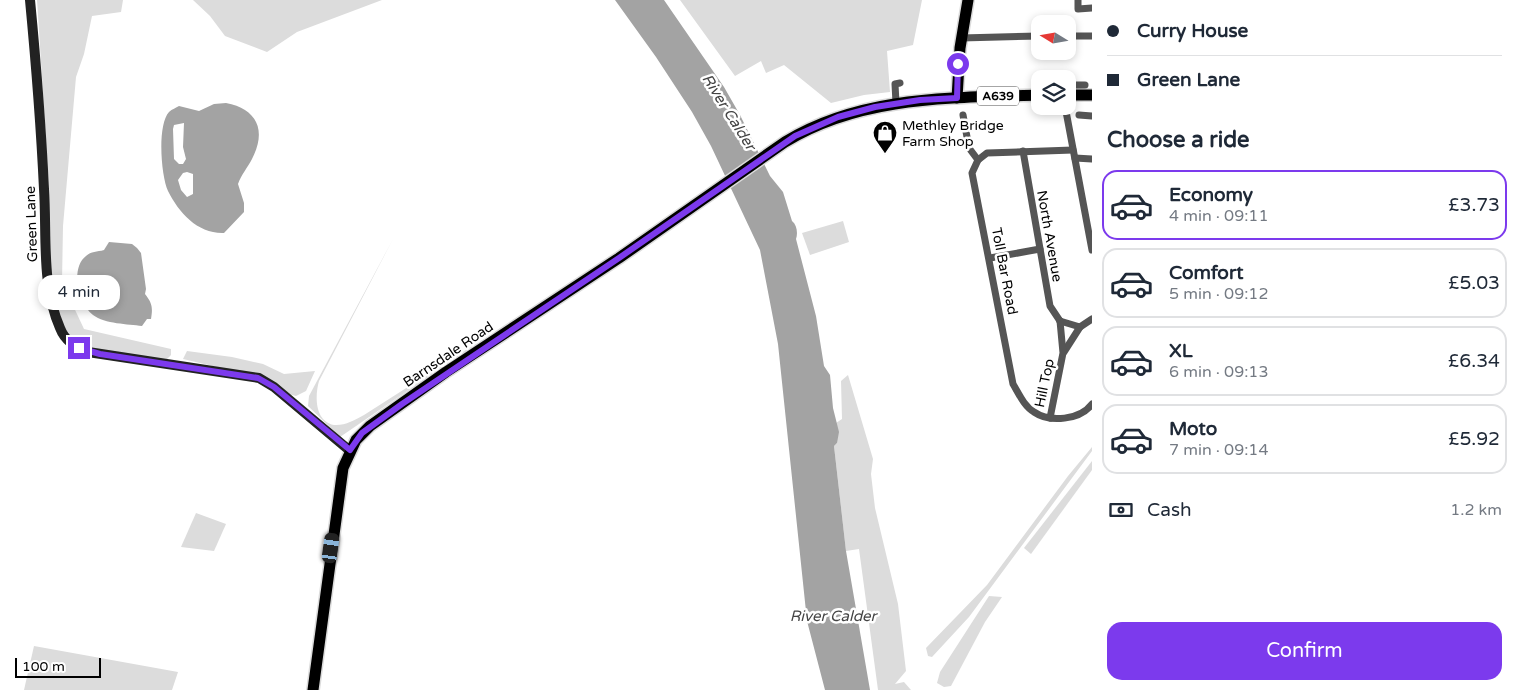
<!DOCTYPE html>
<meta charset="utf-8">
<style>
:root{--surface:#fff;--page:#f6f6f7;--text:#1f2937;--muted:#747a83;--line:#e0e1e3;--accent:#7c3aed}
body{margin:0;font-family:"Varela Round",sans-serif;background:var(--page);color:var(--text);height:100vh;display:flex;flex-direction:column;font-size:19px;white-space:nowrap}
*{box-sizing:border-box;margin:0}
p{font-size:16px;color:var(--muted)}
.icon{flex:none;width:28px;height:28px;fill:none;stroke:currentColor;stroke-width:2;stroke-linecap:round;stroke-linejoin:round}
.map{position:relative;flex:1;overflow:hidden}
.details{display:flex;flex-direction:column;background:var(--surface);width:425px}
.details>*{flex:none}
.banner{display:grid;align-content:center;height:110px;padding:0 15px;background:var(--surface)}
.needle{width:32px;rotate:281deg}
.buttons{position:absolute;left:1031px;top:15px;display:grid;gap:10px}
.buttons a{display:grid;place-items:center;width:45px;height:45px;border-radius:10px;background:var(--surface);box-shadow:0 2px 8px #0003;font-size:25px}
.scale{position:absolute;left:15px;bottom:12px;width:86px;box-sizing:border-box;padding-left:5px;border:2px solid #000;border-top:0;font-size:14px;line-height:18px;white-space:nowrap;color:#000;-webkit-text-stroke:4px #fff;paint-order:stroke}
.end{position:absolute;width:22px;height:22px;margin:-11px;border:6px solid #7c3aed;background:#fff;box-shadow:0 0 0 2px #fff}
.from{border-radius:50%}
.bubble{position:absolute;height:35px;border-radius:15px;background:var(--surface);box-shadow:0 2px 8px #0003;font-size:16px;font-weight:600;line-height:35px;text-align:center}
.car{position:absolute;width:15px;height:30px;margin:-15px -8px;border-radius:6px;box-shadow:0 0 4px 1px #0007;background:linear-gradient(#222 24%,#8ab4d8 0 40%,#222 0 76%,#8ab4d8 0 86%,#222 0)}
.banner b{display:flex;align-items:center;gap:18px;height:48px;font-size:19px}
.banner b+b{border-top:1px solid var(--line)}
.banner i{width:12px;height:12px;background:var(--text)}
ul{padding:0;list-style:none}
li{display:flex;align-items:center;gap:15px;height:70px;margin:0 10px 8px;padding:0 5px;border:2px solid var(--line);border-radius:15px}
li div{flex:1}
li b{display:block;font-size:19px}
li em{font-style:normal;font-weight:600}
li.on{border-color:var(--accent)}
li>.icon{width:45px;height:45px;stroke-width:1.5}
h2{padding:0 15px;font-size:22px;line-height:60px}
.pay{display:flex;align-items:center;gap:12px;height:55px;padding:0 15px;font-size:19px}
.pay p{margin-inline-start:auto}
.primary-button{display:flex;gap:10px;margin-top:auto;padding:10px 15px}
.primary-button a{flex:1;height:58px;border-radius:15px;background:var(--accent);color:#fff;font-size:20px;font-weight:600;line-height:58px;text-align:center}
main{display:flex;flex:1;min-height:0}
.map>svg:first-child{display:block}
</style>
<main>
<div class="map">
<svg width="1092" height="690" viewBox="0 0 1092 690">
<rect width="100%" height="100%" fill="#fff"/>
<g fill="#dcdcdc">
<polygon points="37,0 123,0 121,12 92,16 84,54 76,77 63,226 62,282 84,329 171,349 171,355 166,360 97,350 75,342 62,324 51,281 49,186"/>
<polygon points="193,0 382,0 297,32 267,52 225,36 210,16"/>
<polygon points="680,0 922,0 913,45 887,51 890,92 864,95 831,103 784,65 766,73 761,61 735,76"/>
<polygon points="843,221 849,242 810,255 802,233"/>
<path d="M393,239L319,381C315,395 314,421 334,425C344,426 355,420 364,415L483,339L340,437L308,406L309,396Z"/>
<polygon points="187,351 232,357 263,364 284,374 315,371 306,391 296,396 288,394 268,379 183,359"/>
<polygon points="848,375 873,459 871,474 875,508 898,604 906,671 895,684 904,682 911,690 878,690 859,549 846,551 834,446 837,443 836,423 842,419 841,381"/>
<polygon points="1092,447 1092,451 969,617 932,657 928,656 926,648 987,585 1068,476"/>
<polygon points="1092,461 1092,470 1031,554 1024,548"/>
<polygon points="196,513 226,524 214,551 181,547"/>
<polygon points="989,596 1002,597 985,622 951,686 944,687 937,683 940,672"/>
<polygon points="34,646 178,672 172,690 24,690"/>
</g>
<g fill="#a3a3a3" fill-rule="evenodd">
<path d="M615,0H664L724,87L740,115L770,176L783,192L792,221C797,225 798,233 796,239L816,316L824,366L830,375L833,408L839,432L837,443L834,446L846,551L870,690H825L807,621L778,344L760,250L711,146L692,112L656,57Z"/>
<path d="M226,103C257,109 267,130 252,159C248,167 241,175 238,184L244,203V212L224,233C198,234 179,213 168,191C161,176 157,125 169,112C172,109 176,108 179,106L199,111L214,104ZM184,123L183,147L186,159L183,164H179L174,159L173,129L174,125ZM187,172L193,174V194L187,197L181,190L178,180L183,173Z"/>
<path d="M109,242L132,244L137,248L141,253L146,289L145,294C152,303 153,307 151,319H147L142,326C128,324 105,324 93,315C78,304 70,268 86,256C91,251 97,252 104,250Z"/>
</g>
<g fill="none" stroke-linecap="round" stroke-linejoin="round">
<defs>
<g id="primary">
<polyline points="1068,95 1092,95"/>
<polyline points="957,98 960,48 968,0"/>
<path d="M313,690L343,468L356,440L370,426L446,372L619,258L785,142C862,95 953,98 1040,95"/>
</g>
</defs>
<use href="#primary" stroke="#dbdbdb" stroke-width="14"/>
<g stroke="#555" stroke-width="7">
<polyline points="1078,0 1078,9 1092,8"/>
<polyline points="1068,36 1092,36"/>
<polyline points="961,38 1040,36"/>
<polyline points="1068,85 1085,85"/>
<polyline points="896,103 895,84 900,83"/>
<polyline points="1065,106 1092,250"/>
<polyline points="963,115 969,148 978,160"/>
<polyline points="1079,115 1092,116"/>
<path d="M1073,150L987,153L978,160L972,173L1013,384C1019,394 1024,406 1034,412C1050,423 1080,420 1092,404"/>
<polyline points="1023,151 1050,306 1060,321"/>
<polyline points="1075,158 1092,159"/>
<polyline points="990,258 1040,249"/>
<polyline points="1060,321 1080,327 1092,319"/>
<polyline points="1064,352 1080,327"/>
<polyline points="1050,418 1063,353 1060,321"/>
</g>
<path stroke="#222" stroke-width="10" d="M30,0C36,63 41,126 44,189C47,235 41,285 60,328C65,341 75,347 88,352L259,378L274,387L349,450"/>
<use href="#primary" stroke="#000" stroke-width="11"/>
</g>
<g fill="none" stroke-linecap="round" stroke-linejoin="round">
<polyline stroke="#7c3aed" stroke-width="6" points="79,348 100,354 258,378 274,387 350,450 362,433 402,404 619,258 795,136 838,117 875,107 920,100 957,98 958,64"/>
</g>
<defs>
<symbol id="shop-pin" viewBox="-11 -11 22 30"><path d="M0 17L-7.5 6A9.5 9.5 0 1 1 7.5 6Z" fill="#000" stroke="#fff"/><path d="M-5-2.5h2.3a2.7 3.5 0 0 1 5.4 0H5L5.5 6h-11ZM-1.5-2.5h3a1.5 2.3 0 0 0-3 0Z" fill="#fff"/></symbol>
</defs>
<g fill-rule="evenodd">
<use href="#shop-pin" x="871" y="119" width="28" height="38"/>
</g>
<g text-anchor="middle" stroke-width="5" stroke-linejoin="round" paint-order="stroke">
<rect fill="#fff" stroke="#4c4c4c" stroke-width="1" x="977" y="86.5" width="42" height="19" rx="4"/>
<g font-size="12" font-weight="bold" fill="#000">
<text x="998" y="100">A639</text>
</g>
<g font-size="14" fill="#000" stroke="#fff" text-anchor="start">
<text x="902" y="130">Methley Bridge<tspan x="902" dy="16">Farm Shop</tspan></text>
</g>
<g font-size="14" fill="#000" stroke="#fff">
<text transform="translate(31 224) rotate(-92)" y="5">Green Lane</text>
<text transform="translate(1050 236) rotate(80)" y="5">North Avenue</text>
<text transform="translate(1005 271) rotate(79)" y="5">Toll Bar Road</text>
<text transform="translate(448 354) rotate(-34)" y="5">Barnsdale Road</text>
<text transform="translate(1044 383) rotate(-78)" y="5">Hill Top</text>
</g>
<g font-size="15" font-style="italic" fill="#444" stroke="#fff">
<text transform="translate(729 112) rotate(58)" y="5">River Calder</text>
<text x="833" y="621">River Calder</text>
</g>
</g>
</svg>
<div class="buttons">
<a><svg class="needle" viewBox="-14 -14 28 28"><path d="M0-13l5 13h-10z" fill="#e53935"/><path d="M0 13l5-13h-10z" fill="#747a83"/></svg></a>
<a><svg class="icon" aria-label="layers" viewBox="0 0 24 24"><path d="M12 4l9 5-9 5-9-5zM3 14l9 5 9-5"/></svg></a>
</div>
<div class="scale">100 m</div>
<i class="end from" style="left:958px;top:64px"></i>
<i class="end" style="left:79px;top:348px"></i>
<div class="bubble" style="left:38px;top:275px;width:82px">4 min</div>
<i class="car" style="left:331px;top:548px;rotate:8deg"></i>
</div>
<section class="details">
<div class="banner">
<b><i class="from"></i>Curry House</b>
<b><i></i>Green Lane</b>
</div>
<h2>Choose a ride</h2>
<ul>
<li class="on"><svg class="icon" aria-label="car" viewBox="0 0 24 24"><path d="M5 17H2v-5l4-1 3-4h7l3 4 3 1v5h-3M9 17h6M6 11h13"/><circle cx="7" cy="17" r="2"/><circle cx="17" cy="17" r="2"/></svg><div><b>Economy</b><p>4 min · 09:11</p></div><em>£3.73</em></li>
<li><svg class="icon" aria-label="car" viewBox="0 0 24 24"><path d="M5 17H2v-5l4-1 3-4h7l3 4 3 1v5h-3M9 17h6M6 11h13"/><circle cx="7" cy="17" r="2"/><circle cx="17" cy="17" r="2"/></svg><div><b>Comfort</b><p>5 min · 09:12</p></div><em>£5.03</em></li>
<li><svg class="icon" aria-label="car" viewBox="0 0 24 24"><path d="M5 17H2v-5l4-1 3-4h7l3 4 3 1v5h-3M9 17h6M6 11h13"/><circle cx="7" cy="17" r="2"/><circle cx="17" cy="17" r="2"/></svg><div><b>XL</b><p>6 min · 09:13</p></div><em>£6.34</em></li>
<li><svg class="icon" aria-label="car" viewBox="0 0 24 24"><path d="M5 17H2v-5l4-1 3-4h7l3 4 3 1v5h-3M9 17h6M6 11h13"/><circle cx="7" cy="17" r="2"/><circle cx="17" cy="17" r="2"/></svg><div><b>Moto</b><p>7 min · 09:14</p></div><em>£5.92</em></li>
</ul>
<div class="pay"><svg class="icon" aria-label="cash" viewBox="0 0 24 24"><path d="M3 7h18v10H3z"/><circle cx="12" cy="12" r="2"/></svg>Cash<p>1.2 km</p></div>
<div class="primary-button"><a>Confirm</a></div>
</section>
</main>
